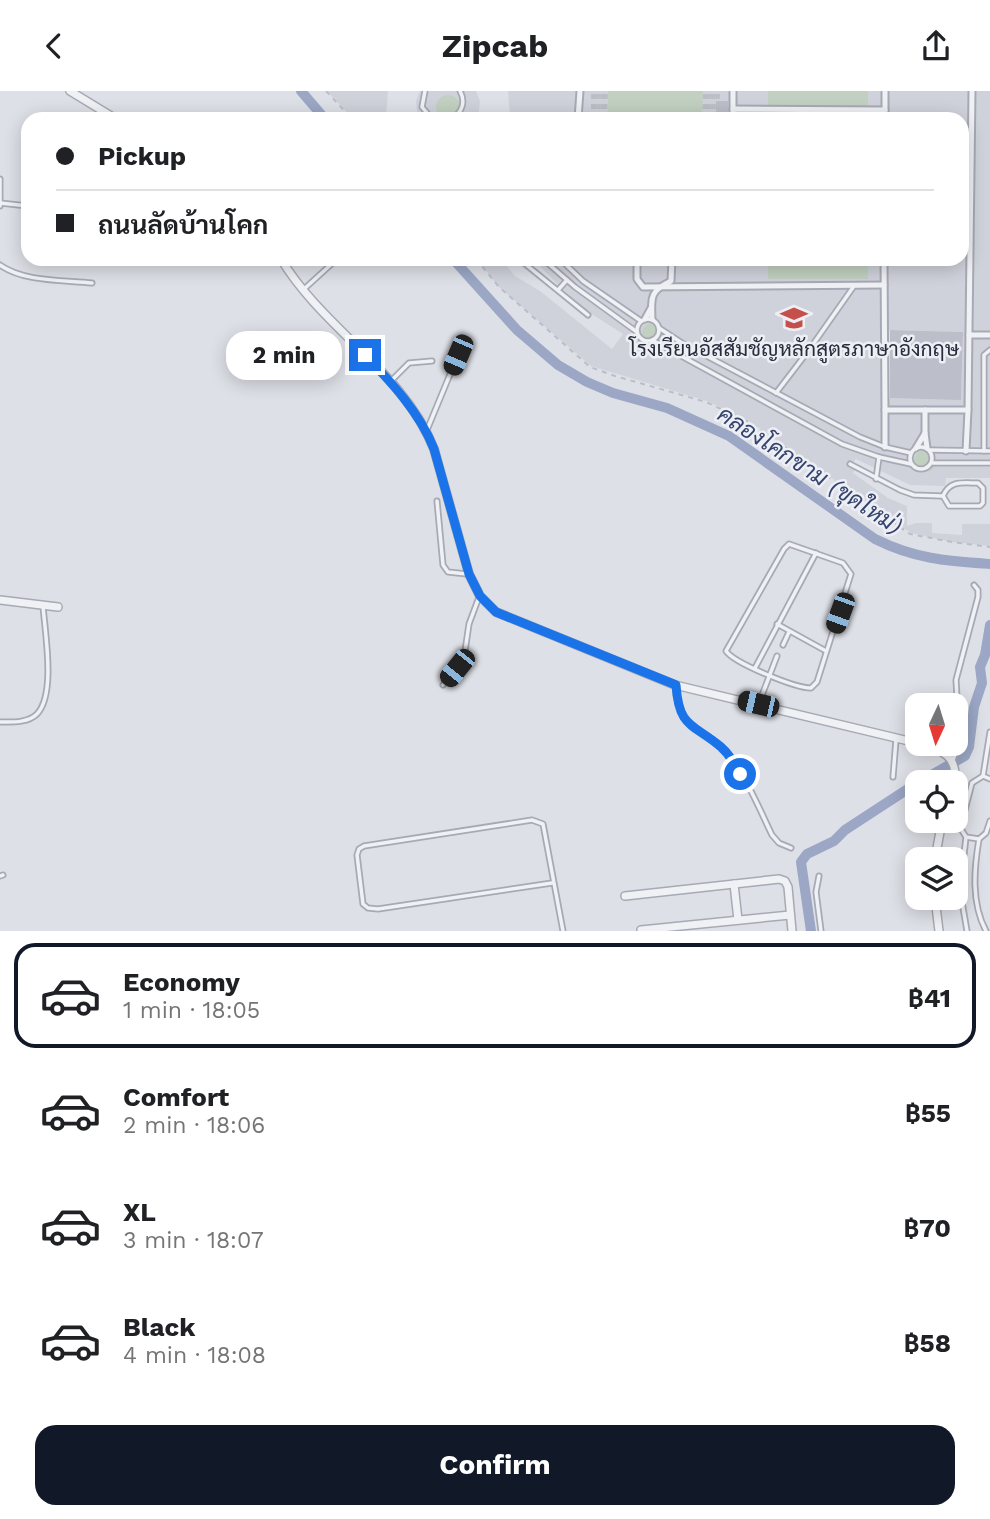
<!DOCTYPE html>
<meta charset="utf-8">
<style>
:root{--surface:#fff;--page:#f6f6f6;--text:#202124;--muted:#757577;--line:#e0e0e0;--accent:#111827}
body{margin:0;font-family:"Work Sans",Sarabun,sans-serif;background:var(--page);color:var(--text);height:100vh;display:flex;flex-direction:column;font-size:26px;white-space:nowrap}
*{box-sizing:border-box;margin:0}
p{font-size:23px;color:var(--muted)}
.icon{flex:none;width:38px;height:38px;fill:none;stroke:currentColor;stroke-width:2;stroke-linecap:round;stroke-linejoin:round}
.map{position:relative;height:840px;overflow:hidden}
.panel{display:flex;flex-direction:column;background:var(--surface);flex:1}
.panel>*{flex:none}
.banner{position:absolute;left:21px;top:21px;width:948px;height:154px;border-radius:21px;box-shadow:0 4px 18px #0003;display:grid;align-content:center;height:154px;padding:0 35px;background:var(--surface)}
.needle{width:46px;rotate:184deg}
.controls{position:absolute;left:905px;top:602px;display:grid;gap:14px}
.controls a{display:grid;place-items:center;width:63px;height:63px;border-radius:14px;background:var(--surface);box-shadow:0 4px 18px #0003;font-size:35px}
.end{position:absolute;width:32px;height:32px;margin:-16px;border:9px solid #1a73e8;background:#fff;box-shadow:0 0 0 4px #fff}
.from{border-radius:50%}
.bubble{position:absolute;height:49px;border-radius:21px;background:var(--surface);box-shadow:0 4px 18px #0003;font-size:23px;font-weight:700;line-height:49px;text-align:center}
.car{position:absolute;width:21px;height:42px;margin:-21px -10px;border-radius:9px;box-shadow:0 0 5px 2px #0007;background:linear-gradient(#222 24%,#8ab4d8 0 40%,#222 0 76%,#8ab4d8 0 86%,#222 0)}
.banner b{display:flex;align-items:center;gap:24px;height:66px;font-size:26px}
.banner b+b{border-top:2px solid var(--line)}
.banner i{width:18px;height:18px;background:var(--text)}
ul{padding:12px 0 0;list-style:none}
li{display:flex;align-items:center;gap:21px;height:105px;margin:0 14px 10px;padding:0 21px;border:4px solid transparent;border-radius:21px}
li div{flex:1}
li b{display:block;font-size:26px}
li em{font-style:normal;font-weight:700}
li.on{border-color:var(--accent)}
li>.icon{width:63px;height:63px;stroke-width:1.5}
.action{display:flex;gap:14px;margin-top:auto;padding:14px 35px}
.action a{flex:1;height:80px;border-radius:21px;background:var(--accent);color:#fff;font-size:28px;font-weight:700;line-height:80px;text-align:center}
header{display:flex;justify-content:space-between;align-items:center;height:91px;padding:0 35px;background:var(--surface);font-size:32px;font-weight:700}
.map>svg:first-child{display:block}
</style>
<header><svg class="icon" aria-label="back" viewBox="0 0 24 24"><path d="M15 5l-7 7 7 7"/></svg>Zipcab<svg class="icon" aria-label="share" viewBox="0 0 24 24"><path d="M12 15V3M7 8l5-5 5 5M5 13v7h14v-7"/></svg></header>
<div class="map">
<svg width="990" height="840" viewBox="0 0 990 840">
<rect width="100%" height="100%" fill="#dee0e7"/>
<g fill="#d0d2db" fill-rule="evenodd">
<polygon points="327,0 388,0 386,28 353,28"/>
<polygon points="420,0 476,0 480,10 478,28 440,26 445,28 418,28 416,10"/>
<polygon points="508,0 608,0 607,28 510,28"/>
<path d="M703,0H768V15L867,16L868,0H990V387H946L945,395L910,394L856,368L852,373L856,376L853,382L888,407L907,415V435L916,432H932V442L962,444V433H990V455L952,451L911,442L749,330L707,310L591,275L499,196L477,168H501L515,185L540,200L612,258L623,243L590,222L561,197L533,168H768V188H868V168H962V28H868L867,23H768V28H702ZM889,239L963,241L961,308L887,307Z"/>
</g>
<g fill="#c1d0c0">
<polygon points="608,0 703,0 702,28 607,28"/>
<rect x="768" y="0" width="100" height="16"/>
<circle cx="448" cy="16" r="12"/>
<rect x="768" y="23" width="100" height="5"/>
<rect x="768" y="168" width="100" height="20"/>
<circle cx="653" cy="243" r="11"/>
<circle cx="925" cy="370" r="11"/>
</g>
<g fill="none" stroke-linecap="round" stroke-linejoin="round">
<g stroke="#9ba7c5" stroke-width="10">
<polyline points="301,0 325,28"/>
<path d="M453,168L517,239L558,274L587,291L613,302L667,317L729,345L875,448C915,468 947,470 990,473"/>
<polyline points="919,691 965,665 969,656 974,616 982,592 980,576 985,564 990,534"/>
<polyline points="811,840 801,771 807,763 834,750 845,739 917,692"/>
</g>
</g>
<g fill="#bcbec9">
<rect x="716" y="10" width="12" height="18"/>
<polygon points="890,239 963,241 961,309 890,307"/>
</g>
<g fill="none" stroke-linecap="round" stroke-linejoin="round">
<defs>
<g id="service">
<polyline points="425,0 422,16 432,28"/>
<path d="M452,28C462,21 466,11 460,0"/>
<polyline points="0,88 0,115"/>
<polyline points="0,112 28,115"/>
<polyline points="519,168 588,224"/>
<polyline points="543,168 575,196 637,241"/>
<polyline points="560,168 583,190 641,230"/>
<path d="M0,174C24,191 63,189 92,192"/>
<polyline points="303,199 337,168"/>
<polyline points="558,199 567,189"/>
<circle cx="648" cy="239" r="11"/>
<polyline points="659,237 682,252 860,346 885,356 911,362"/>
<polyline points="652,249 842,353 879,366 911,373"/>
<polyline points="392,289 409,272 432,270"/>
<polyline points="776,302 809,259 854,195"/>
<polyline points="427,339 458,264"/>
<circle cx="921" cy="367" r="11"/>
<polyline points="930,359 990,360"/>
<polyline points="984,360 984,264 990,259"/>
<polyline points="933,372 990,372"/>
<polyline points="850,373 900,399 914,404 942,405"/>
<polyline points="876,388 879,366"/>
<path d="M978,392L983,397V412L980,415H949L943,405C950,389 962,392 978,392Z"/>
<polyline points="437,410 443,474 448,481 467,483"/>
<path d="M789,453L843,472L851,483L817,591L811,597C795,597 734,572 726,560L784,458Z"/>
<polyline points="777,533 826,560"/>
<polyline points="783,554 789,541"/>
<polyline points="755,577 816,462"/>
<polyline points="443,594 457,577 465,560 469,533 479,506"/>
<path d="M675,594C679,648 708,634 732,667C748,690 760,719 772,744L779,752L791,757"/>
<polyline points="759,612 777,565"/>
<path d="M0,631C12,631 28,632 37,623C56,603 45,542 43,515"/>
<polyline points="953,669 959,652 959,641 956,589 978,506 978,499 974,494"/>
<polyline points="983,685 990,641"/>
<polyline points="893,686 896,649"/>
<polyline points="966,746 960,799 967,840"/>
<polyline points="979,748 966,746 961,738 961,734 972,692 983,685 990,688"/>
<polyline points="0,785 3,784"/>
<polyline points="819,785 816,801 821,840"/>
<polyline points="552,792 378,818 368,817 363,813 357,764 359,758 364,755 532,729 543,733 563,840"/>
<path d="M986,840C971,812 974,778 979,748L986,742L990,730"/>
</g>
<g id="pedestrian">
<polyline points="733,0 733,18"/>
<polyline points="578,28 580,0"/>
<polyline points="733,28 733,18 885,19"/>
<polyline points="885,28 885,0"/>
<polyline points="637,168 637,188 643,196 884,194"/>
<polyline points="884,168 885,319"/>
<polyline points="645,228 651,217"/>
<path d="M652,228C651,206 650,200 671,190L672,168"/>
<polyline points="969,244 990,244"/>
<polyline points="925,319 925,342"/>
<polyline points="885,356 885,319 968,319 972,0"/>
<polyline points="916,357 925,342 927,357"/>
<polyline points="966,360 968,319"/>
</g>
<g id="minor">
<polyline points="70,0 116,28"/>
<path d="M281,168C323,238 404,281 434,358L469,483L480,505L496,521L675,594L917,652"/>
<polyline points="0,509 58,516"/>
<path d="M920,653C941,658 959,666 954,691"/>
<polyline points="935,768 942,730"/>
<polyline points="734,793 738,829"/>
<polyline points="625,805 779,788 785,790 788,796 792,840"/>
<polyline points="935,807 939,840"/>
<polyline points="641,839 790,824"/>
</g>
</defs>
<use href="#service" stroke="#a7aab4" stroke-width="7"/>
<use href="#pedestrian" stroke="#a7aab4" stroke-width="9"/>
<use href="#minor" stroke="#a7aab4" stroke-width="10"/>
<g stroke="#bcbec5" stroke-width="2" stroke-dasharray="5 5" stroke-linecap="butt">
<polyline points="326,0 352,28"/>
<polyline points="592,28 592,0"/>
<polyline points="594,28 594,0"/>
<polyline points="595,28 596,0"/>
<polyline points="597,28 598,0"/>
<polyline points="599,28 600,0"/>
<polyline points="601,28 602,0"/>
<polyline points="603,28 603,0"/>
<polyline points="605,28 605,0"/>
<polyline points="606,28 607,0"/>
<polyline points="703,28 704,0"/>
<polyline points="705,28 705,0"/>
<polyline points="707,28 707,0"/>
<polyline points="708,28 709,0"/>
<polyline points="710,28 711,0"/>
<polyline points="712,28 713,0"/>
<polyline points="714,28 715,0"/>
<polyline points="716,28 717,0"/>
<polyline points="718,28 719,0"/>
<polyline points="476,168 499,196 590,276 615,285 706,311 749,331 910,443 952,451 990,456"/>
</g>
<use href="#service" stroke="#f0f1f5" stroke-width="3.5"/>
<use href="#pedestrian" stroke="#f0f1f5" stroke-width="5"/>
<use href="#minor" stroke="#f0f1f5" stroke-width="7"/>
</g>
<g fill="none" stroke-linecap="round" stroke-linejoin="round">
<path stroke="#1a73e8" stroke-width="9" d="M365,264C392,292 420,322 434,358L469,483L480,505L496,521L508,526L676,594C679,638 693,632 721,656C730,664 735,673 740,683"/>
</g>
<defs>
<symbol id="school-bare" viewBox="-9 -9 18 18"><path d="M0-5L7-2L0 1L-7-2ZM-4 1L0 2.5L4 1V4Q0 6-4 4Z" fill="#c54f4a" stroke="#edeff4" stroke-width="2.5" paint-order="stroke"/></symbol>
</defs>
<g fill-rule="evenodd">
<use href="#school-bare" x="775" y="208" width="38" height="38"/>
</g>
<g text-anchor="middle" stroke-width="5" stroke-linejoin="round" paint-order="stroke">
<g font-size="21" fill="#282c3c" stroke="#edeff4">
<text x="794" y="265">โรงเรียนอัสสัมชัญหลักสูตรภาษาอังกฤษ</text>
</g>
<g font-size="23" font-style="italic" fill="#35446e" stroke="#edeff4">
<text transform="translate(810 379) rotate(33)" y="8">คลองโคกขาม (ขุดใหม่)</text>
</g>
</g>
</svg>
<div class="controls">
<a><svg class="needle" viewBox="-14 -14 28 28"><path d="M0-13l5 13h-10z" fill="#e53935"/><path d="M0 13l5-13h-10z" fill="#757577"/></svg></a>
<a><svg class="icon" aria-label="locate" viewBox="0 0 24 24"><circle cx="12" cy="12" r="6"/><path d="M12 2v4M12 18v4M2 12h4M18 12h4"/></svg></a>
<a><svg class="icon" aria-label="layers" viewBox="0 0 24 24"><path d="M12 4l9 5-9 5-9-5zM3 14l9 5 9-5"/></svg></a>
</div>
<i class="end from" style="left:740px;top:683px"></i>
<i class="end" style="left:365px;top:264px"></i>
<div class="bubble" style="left:226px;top:240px;width:116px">2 min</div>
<i class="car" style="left:458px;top:264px;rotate:203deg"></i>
<i class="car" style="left:840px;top:522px;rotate:200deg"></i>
<i class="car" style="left:457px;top:577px;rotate:219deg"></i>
<i class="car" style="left:758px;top:613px;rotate:283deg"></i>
<div class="banner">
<b><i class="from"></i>Pickup</b>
<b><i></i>ถนนลัดบ้านโคก</b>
</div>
</div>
<section class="panel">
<ul>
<li class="on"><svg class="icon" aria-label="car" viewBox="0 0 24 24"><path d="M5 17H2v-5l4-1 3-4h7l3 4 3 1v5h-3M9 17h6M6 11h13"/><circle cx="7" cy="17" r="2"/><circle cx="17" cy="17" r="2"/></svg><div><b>Economy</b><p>1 min · 18:05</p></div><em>฿41</em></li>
<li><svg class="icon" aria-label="car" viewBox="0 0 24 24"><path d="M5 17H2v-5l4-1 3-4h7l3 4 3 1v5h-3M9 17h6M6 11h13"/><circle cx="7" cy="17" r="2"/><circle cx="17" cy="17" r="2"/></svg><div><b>Comfort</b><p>2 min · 18:06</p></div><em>฿55</em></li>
<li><svg class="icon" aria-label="car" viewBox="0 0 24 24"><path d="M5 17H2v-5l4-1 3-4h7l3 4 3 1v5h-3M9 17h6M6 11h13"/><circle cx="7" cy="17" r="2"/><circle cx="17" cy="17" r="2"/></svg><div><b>XL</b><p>3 min · 18:07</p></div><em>฿70</em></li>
<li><svg class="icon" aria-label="car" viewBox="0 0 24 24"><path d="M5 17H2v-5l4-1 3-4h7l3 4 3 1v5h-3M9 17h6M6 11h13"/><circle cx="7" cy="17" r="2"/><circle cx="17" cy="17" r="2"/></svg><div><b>Black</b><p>4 min · 18:08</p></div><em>฿58</em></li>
</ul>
<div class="action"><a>Confirm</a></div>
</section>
